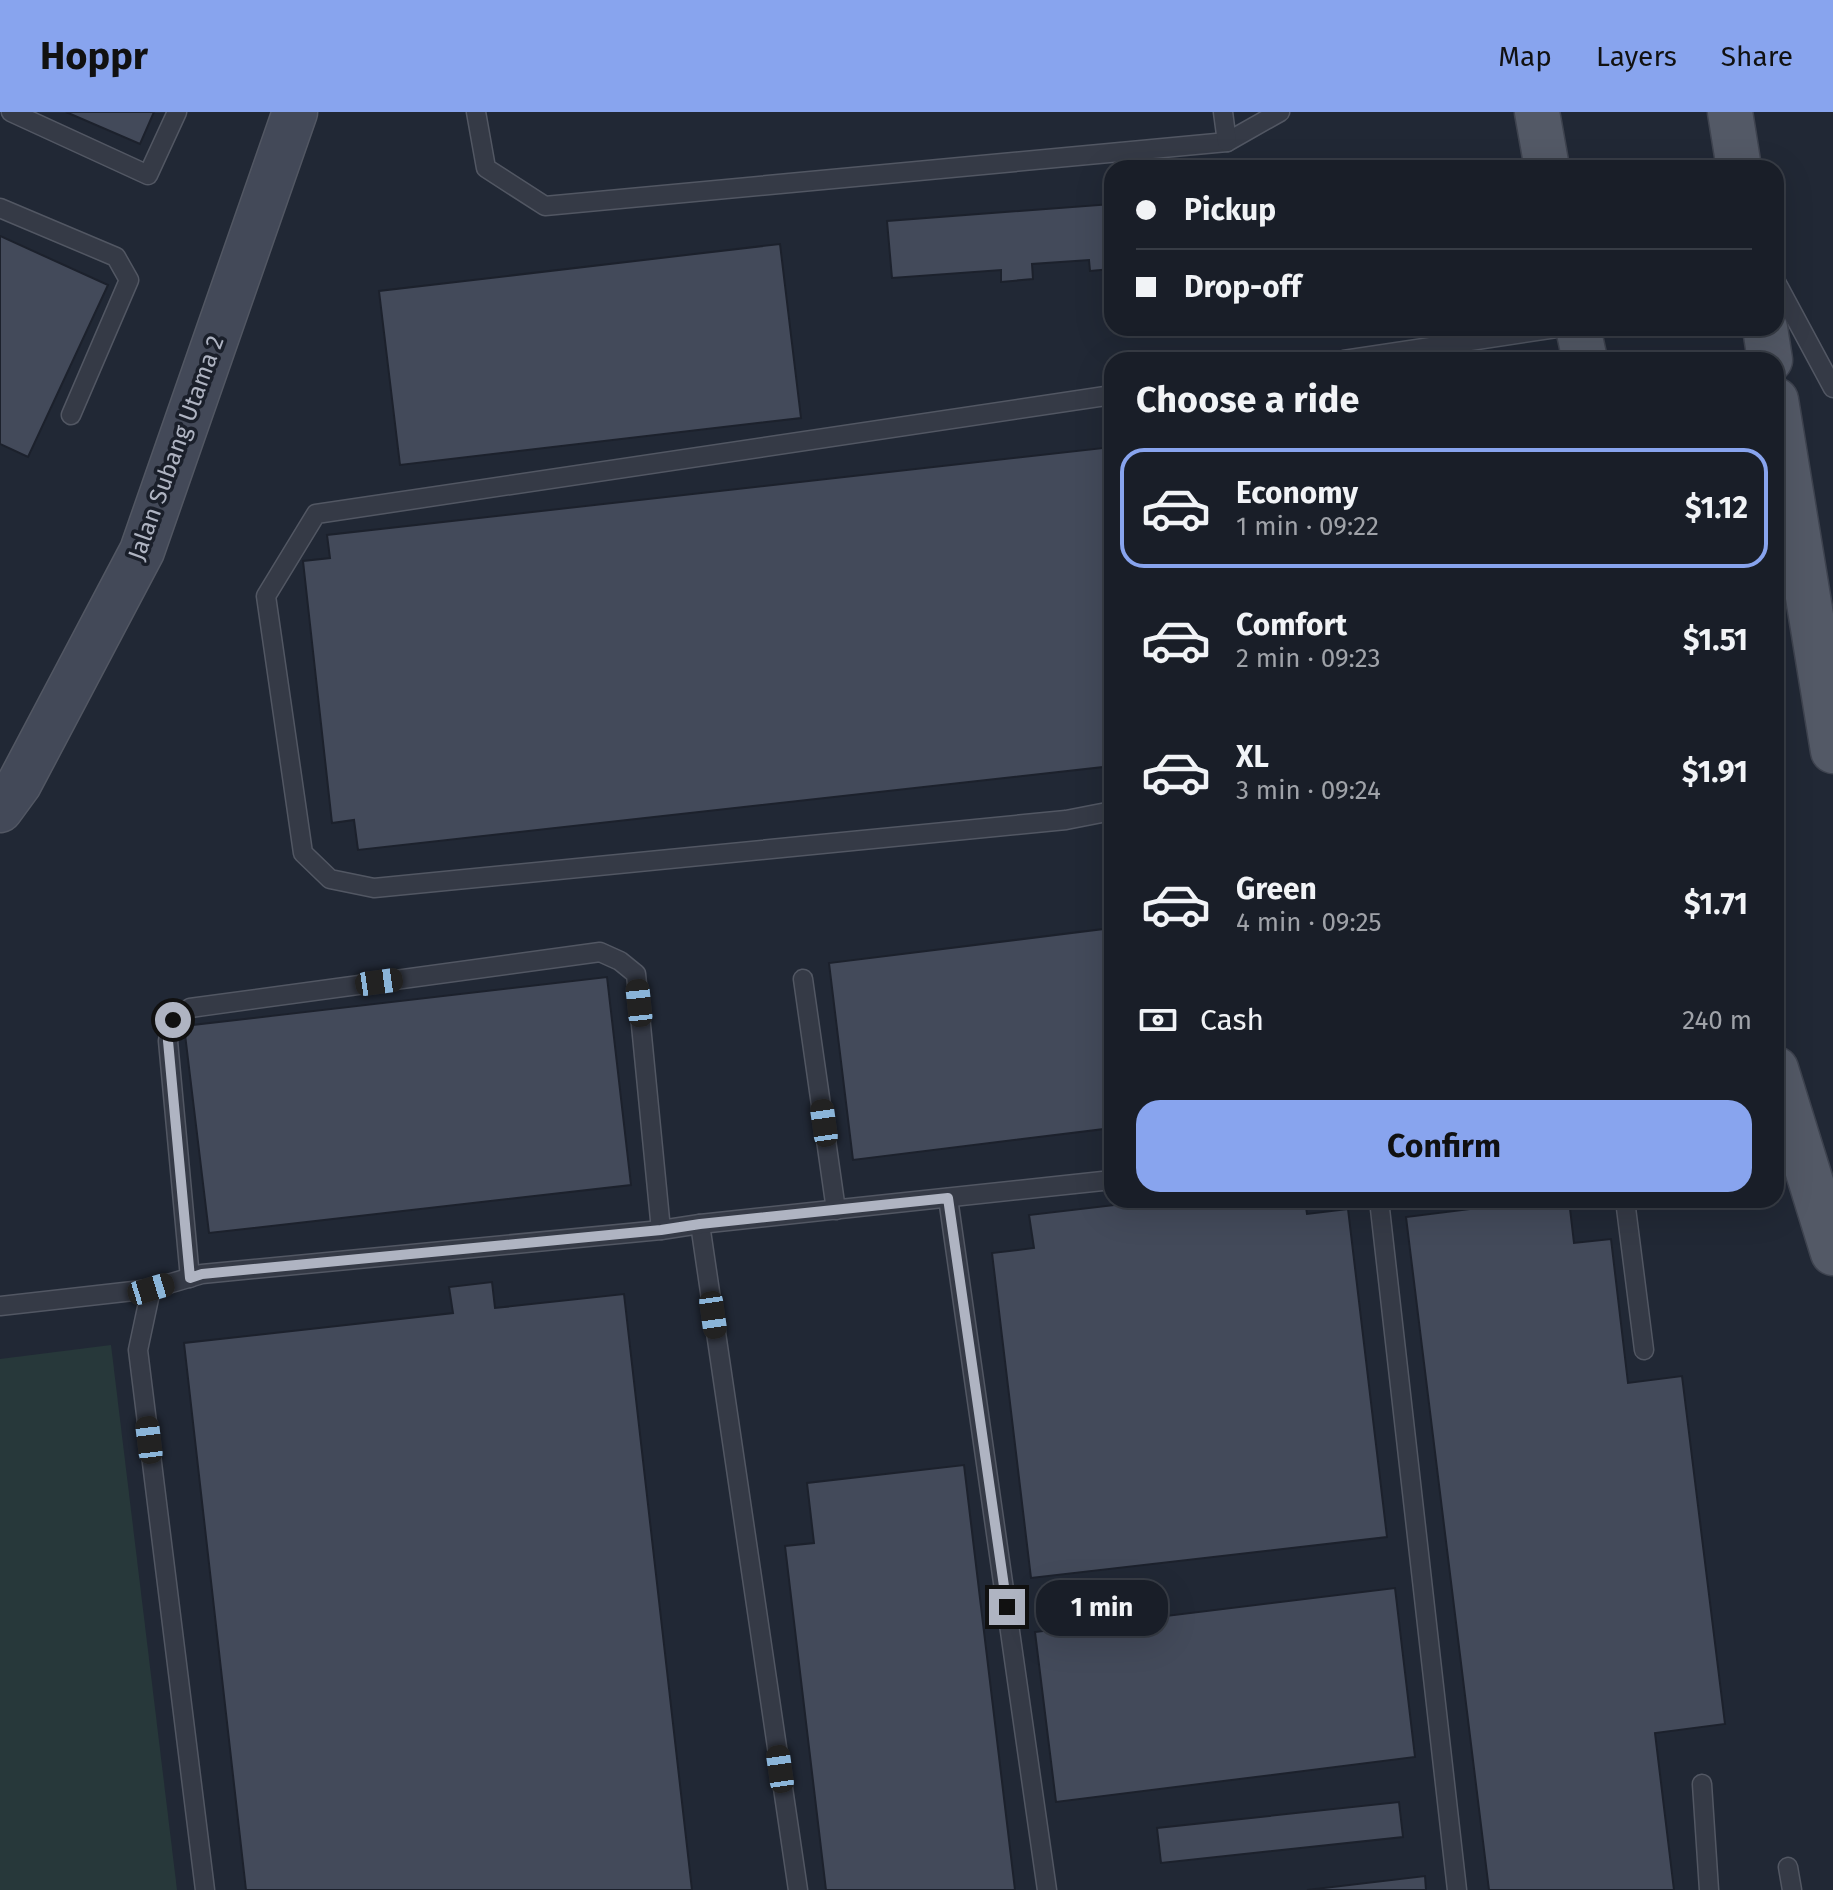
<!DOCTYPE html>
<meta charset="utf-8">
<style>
:root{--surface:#191e28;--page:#222730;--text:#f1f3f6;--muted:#9fa2a8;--line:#373c45;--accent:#88a4ee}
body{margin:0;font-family:"Fira Sans",sans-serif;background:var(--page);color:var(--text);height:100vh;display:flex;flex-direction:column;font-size:30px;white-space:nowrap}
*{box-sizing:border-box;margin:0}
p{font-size:26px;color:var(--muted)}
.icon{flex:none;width:44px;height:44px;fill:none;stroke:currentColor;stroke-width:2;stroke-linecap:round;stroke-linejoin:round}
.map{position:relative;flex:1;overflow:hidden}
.sheet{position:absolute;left:1104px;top:240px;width:680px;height:856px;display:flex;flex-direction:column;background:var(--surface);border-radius:24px;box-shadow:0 8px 32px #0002,0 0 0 2px var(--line)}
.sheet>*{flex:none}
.hud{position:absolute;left:1104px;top:48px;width:680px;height:176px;border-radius:24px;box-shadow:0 8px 32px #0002,0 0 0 2px var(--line);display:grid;align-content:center;height:176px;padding:0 32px;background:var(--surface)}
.end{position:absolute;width:36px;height:36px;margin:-18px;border:10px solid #afb4c2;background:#111;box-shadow:0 0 0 4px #111}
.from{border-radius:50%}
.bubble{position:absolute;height:56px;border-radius:24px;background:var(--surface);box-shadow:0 8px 32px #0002,0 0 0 2px var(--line);font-size:26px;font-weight:700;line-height:56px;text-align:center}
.car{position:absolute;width:24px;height:48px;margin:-24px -12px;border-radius:10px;box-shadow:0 0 6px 2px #0007;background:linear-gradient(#222 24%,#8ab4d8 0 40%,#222 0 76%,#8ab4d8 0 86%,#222 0)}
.hud b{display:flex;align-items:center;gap:28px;height:76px;font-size:30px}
.hud b+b{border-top:2px solid var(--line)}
.hud i{width:20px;height:20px;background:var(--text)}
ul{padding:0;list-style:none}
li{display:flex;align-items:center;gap:24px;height:120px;margin:0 16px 12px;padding:0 16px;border:4px solid transparent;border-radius:24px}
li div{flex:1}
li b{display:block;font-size:30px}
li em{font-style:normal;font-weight:700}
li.current{border-color:var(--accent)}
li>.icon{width:72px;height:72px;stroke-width:1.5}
h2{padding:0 32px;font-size:36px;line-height:96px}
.pay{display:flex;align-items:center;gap:20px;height:88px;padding:0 32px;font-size:30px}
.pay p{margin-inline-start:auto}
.primary-button{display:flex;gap:16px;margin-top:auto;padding:16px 32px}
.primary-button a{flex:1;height:92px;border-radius:24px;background:var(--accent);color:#111;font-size:32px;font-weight:700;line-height:92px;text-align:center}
header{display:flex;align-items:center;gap:48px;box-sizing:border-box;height:112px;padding:0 40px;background:var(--accent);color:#111}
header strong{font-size:38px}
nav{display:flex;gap:44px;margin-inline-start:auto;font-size:28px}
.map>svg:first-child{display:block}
</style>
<header>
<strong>Hoppr</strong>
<nav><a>Map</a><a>Layers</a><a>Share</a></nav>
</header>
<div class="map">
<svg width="1833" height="1778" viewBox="0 0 1833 1778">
<rect width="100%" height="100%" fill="#212835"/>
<polygon fill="#27383a" points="111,1233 177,1778 0,1778 0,1247"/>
<g fill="#434a5a" stroke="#1c212c" stroke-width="2">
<polygon points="66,0 154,0 140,32"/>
<polygon points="1112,92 1112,157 1090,159 1089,148 1032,152 1033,167 1001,170 1001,158 892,166 887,109"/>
<polygon points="0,124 108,173 28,345 0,332"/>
<polygon points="780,132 801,306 400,353 379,179"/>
<polygon points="1112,335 1112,654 358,738 354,708 332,711 303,449 330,446 327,423"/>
<polygon points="1112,816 1112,1016 853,1048 829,851"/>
<polygon points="607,865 631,1073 209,1121 184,914"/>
<polygon points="1157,1088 1305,1088 1307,1102 1348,1097 1387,1425 1031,1466 992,1141 1034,1136 1029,1103"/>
<polygon points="1542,1088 1569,1088 1574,1131 1611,1127 1628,1271 1682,1264 1725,1612 1655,1621 1674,1778 1489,1778 1406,1105"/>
<polygon points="492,1170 495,1196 624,1182 692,1778 246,1778 184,1231 453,1201 449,1175"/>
<polygon points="964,1353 1015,1778 826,1778 785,1434 814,1431 807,1371"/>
<polygon points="1395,1476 1415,1645 1056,1690 1035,1520"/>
<polygon points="1399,1690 1403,1725 1161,1751 1157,1716"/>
<polygon points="1425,1764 1426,1778 1307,1778"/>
</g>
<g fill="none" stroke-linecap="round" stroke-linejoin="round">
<defs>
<g id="lane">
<polyline points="11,0 148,63 177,0"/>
<polyline points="476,0 486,56 545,94 1227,30 1280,0"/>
<polyline points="1223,0 1227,30"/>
<polyline points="0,96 116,145 129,168 71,303"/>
<polyline points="1776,170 1833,276"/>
<polyline points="1344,248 1556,216"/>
<polyline points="1112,283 316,402 266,484 303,741 330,767 374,776 1066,708 1112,699"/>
<polyline points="803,867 836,1098"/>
<polyline points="948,1086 1047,1778"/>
<polyline points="1379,1088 1457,1778"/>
<polyline points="1625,1088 1644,1238"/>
<polyline points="700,1112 798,1778"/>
<polyline points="190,1166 168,929 173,908 190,896 600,840 620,849 636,862 661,1118"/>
<polyline points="0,1194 151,1177"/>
<polyline points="1702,1672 1709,1778"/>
<polyline points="1788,1755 1792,1778"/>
<polyline points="205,1778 138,1238 151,1177 202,1162 661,1118 700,1112 1112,1068"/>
</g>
<polyline id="secondary" points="0,698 19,672 142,439 295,0"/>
<g id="primary">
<polyline points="1537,0 1547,56"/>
<polyline points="1730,0 1739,56"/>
<polyline points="1578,216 1585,248"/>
<polyline points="1765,216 1770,248"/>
<polyline points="1776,288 1833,639"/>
<polyline points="1776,957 1833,1141"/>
</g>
</defs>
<use href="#lane" stroke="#525763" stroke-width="21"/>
<use href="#secondary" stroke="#525763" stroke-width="47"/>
<use href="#primary" stroke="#3e434f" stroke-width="47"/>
<use href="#lane" stroke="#353a46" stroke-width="18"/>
<use href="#secondary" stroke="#434958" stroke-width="44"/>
<use href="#primary" stroke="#535966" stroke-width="44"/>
</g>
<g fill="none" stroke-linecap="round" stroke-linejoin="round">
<polyline stroke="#afb4c2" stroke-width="10" points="173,908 168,929 190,1166 202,1162 661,1118 700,1112 948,1086 1007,1495"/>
</g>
<g text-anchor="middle" stroke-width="7" stroke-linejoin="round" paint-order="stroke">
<g font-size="24" fill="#afb4c2" stroke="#1a1f2a">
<text transform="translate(176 336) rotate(-70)" y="8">Jalan Subang Utama 2</text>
</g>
</g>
</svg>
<i class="end from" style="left:173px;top:908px"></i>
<i class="end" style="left:1007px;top:1495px"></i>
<div class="bubble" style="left:1036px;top:1468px;width:132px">1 min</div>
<i class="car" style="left:379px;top:870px;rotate:82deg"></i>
<i class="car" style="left:639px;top:891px;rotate:354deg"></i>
<i class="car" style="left:824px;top:1011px;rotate:352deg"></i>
<i class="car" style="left:151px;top:1177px;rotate:73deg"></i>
<i class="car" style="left:713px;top:1203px;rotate:172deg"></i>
<i class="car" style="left:149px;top:1328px;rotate:353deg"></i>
<i class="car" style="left:780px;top:1657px;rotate:352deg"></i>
<div class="hud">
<b><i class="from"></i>Pickup</b>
<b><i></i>Drop-off</b>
</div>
<section class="sheet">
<h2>Choose a ride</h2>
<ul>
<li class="current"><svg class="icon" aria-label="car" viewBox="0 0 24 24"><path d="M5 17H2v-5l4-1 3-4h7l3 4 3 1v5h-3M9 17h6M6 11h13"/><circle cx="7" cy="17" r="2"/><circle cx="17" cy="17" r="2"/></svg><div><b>Economy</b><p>1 min · 09:22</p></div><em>$1.12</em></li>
<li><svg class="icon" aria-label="car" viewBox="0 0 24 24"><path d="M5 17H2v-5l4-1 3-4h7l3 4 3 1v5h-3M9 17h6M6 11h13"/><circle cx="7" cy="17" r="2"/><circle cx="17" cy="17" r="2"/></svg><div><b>Comfort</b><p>2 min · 09:23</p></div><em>$1.51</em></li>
<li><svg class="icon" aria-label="car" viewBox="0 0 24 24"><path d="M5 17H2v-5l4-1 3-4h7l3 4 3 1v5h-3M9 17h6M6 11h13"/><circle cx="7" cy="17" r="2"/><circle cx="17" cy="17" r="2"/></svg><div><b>XL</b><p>3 min · 09:24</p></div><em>$1.91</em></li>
<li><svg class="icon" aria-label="car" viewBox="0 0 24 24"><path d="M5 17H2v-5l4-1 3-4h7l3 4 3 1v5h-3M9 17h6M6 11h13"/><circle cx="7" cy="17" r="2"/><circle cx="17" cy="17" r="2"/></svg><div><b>Green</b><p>4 min · 09:25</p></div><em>$1.71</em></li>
</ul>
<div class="pay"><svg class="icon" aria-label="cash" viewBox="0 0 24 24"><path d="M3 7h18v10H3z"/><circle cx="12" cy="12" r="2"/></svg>Cash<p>240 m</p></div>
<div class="primary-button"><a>Confirm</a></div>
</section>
</div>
